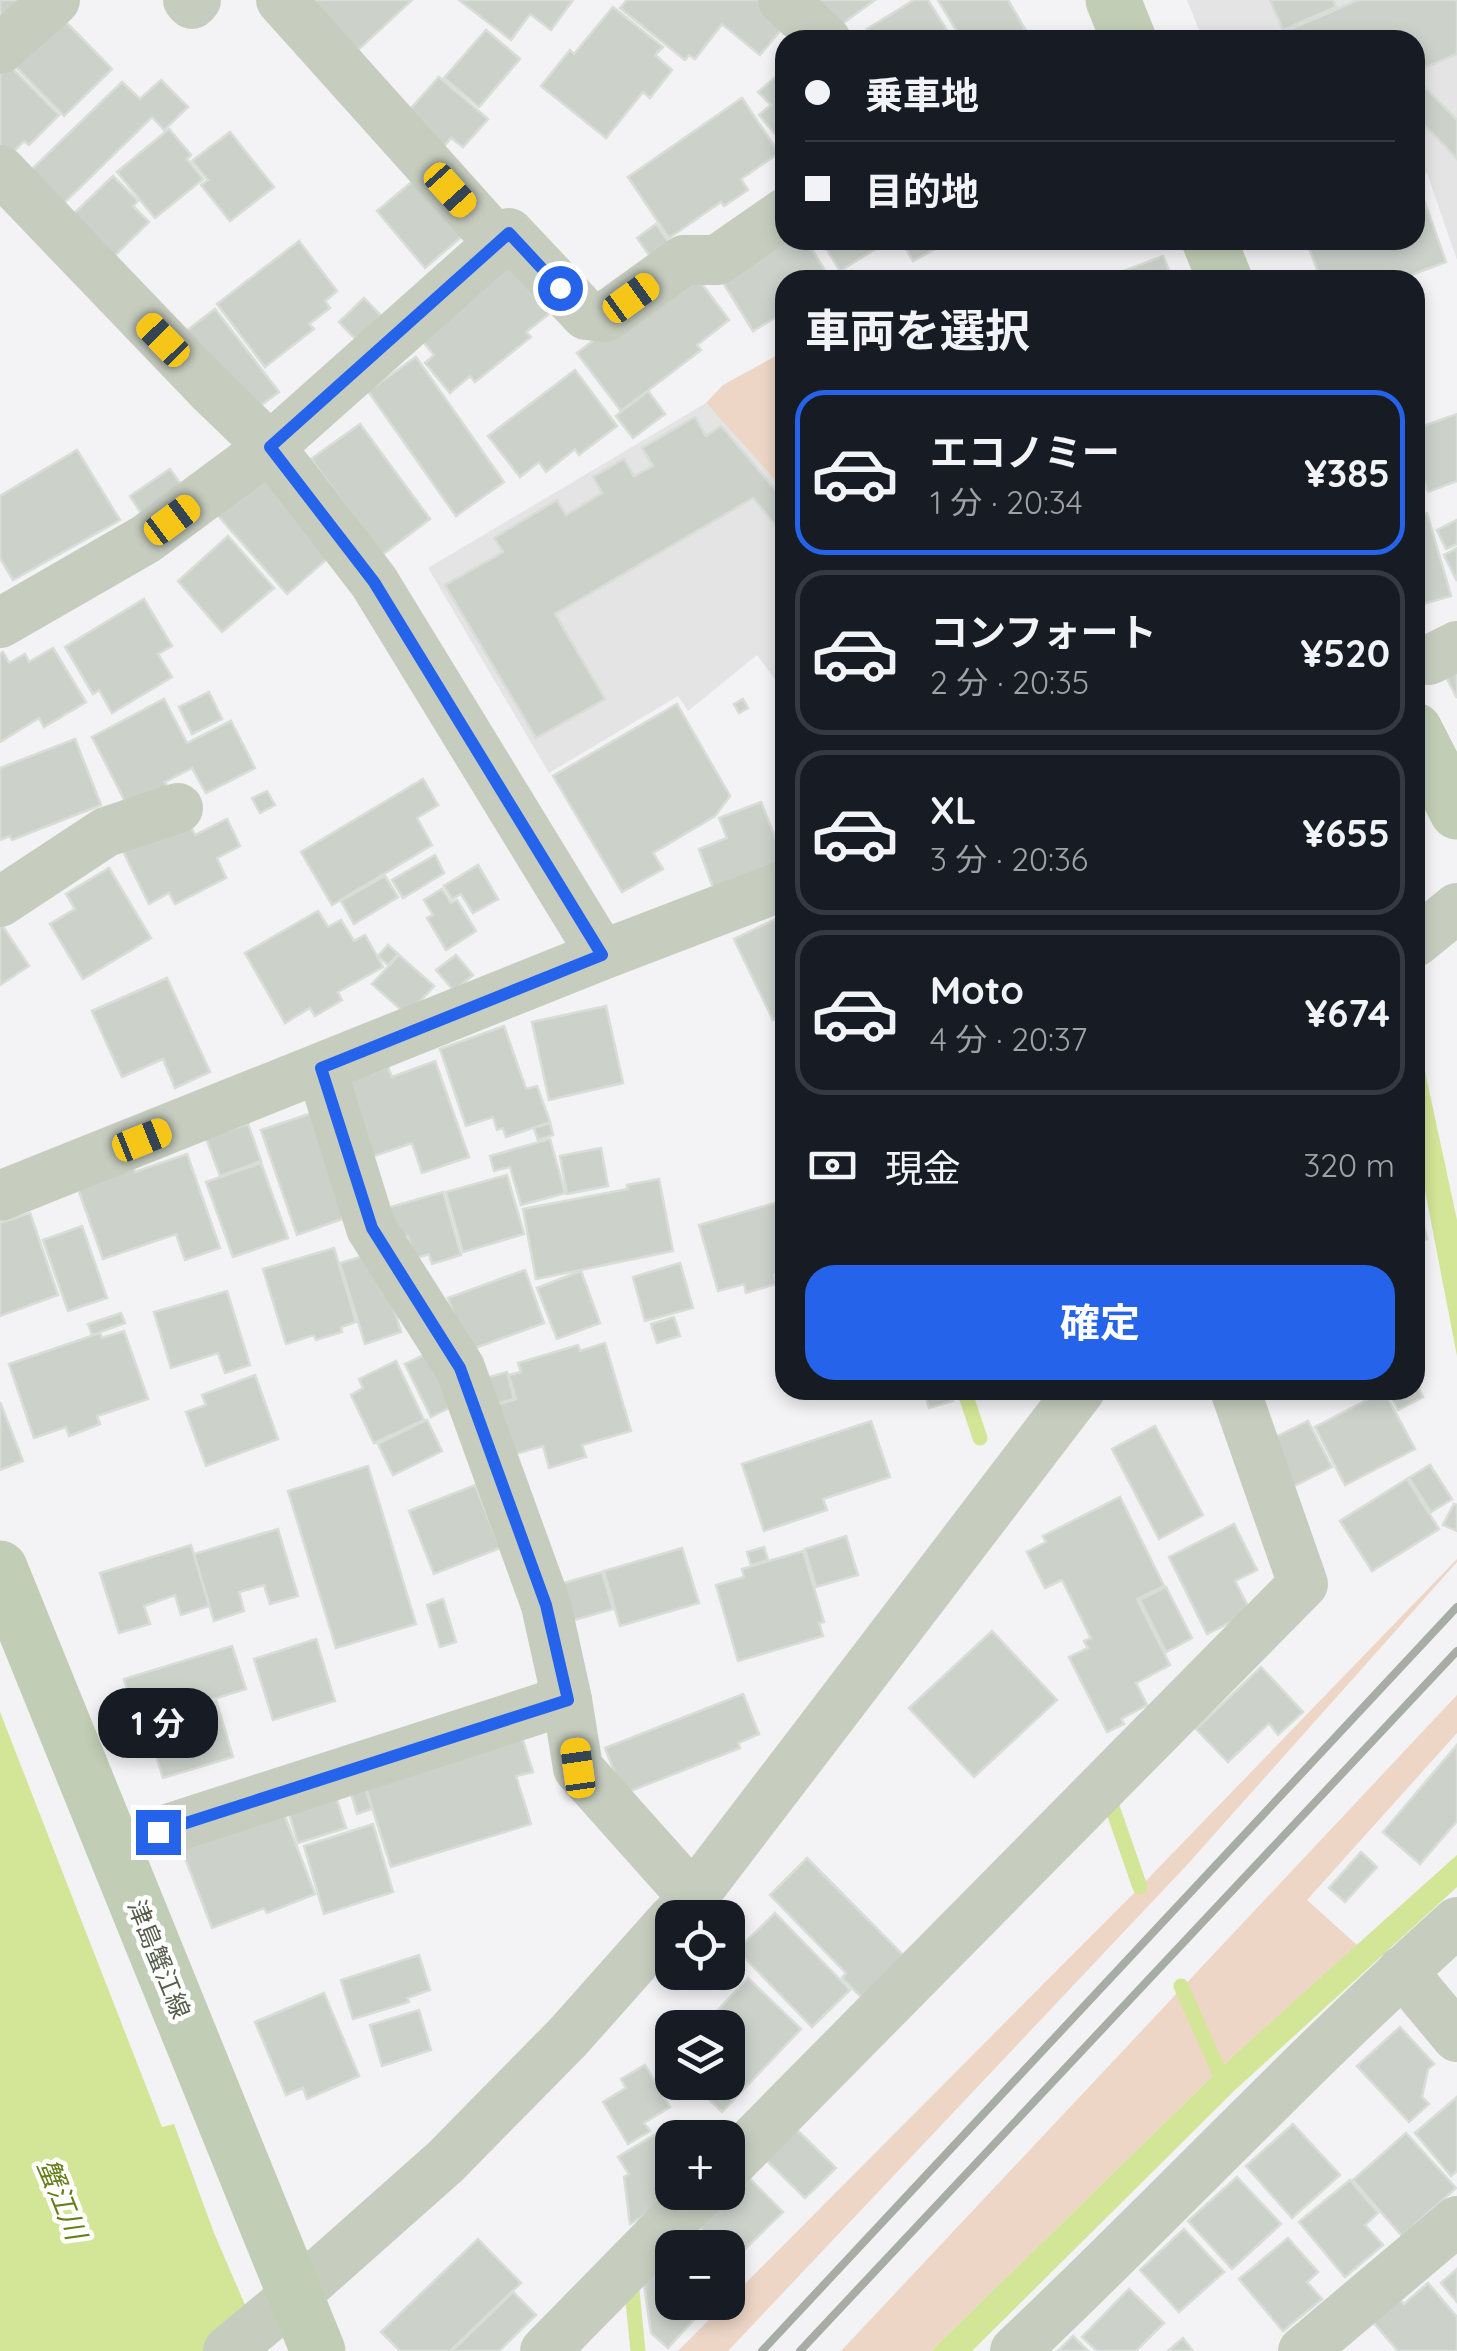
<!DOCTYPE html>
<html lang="ja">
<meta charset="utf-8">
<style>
:root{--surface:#171b24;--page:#20242c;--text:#f1f3f6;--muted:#9ea1a6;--line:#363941;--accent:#2563eb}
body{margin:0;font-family:Quicksand,"Noto Sans JP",sans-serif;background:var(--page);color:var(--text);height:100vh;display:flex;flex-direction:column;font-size:38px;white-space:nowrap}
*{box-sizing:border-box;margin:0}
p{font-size:32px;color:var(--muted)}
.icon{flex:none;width:55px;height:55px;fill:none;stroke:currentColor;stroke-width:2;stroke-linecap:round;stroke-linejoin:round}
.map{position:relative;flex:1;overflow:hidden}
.sheet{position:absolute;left:775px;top:270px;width:650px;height:1130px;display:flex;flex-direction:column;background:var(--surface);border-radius:30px;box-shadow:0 5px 15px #0003}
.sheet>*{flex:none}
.guide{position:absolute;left:775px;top:30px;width:650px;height:220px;border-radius:30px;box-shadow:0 5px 15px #0003;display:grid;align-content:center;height:220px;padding:0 30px;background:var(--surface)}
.buttons{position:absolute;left:655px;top:1900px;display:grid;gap:20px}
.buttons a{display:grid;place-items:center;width:90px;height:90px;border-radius:20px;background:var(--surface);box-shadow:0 5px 15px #0003;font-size:50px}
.end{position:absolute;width:45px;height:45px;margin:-22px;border:12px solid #2563eb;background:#fff;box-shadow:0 0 0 5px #fff}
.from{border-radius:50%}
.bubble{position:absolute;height:70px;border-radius:30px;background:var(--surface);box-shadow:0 5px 15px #0003;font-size:32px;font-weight:700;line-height:70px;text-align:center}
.car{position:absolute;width:30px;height:60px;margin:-30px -15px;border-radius:12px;box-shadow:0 0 8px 2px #0007;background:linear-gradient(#f5c518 24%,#345 0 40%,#f5c518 0 76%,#345 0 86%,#f5c518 0)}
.guide b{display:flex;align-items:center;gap:35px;height:95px;font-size:38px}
.guide b+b{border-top:2px solid var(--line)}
.guide i{width:25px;height:25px;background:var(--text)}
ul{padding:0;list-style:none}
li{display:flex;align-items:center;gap:30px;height:165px;margin:0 20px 15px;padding:0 10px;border:5px solid var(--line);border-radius:30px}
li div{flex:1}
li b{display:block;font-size:38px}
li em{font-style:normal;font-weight:700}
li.selected{border-color:var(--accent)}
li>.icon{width:90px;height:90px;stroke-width:1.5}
h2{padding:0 30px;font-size:45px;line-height:120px}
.pay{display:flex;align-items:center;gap:25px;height:110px;padding:0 30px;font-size:38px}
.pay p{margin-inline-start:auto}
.primary-button{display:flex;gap:20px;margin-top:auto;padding:20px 30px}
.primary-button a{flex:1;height:115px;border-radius:30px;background:var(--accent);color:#fff;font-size:40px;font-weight:700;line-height:115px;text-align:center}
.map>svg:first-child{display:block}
</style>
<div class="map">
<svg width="1457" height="2351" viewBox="0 0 1457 2351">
<rect width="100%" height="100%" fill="#f3f2f4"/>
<g fill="#e4e4e5">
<polygon points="1187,0 1457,0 1457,260 1427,173 1415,177 1415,40 1203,40"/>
<polygon points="706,403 785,491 785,693 757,655 688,711 678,696 549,773 428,568"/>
</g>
<g fill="#edd6c6">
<polygon points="785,351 785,491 706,403 723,385"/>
<polygon points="1457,1559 1457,1562 1186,1866 728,2351 678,2351 1140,1887"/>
<polygon points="1457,1695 1457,1733 1307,1900 1357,1945 1233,2056 931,2351 841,2351"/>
</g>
<g fill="#d3e597">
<polygon points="1421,1053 1457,1220 1457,1356 1415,1139 1415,1054"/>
<polygon points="0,1712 162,2127 174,2124 214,2233 265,2351 0,2351"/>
<polygon points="1457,1855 1457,1887 1235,2090 972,2351 931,2351 1233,2056"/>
</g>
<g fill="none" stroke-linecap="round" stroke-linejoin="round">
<g stroke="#d3e597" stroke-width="15">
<polyline points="964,1390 980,1438"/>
<polyline points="1111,1804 1140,1887"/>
<polyline points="1181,1986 1224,2083"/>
<polyline points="632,2291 638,2351"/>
</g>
</g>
<g fill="#ccd1ca" stroke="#d8ddd7" stroke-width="2.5">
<polygon points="0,0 22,0 0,32"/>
<polygon points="295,0 412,0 346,61"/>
<polygon points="459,0 573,0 551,30 530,14 511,40"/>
<polygon points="627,0 768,0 791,18 760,55 722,24 695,59 689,55 685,60 620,8"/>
<polygon points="814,0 875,0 835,29"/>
<polygon points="914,0 928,0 953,40 873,40 867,29"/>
<polygon points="938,0 1008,0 1025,29 1007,40 962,40"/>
<polygon points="1270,0 1333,0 1336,7 1283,30"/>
<polygon points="1358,0 1457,0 1457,54 1415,72 1415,40 1265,40"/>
<polygon points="613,7 663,47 655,55 672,70 650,98 643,92 606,138 541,86 570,50 574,54"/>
<polygon points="62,18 112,69 64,116 14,65"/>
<polygon points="486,30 520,59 479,107 444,78"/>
<polygon points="9,65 59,115 29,145 24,141 7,158 0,150 0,74"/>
<polygon points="785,69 785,146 759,115 771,105 758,92"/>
<polygon points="439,77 488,119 463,147 451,138 435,157 397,124"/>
<polygon points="1415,77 1457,120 1457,159 1415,115"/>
<polygon points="161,80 188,107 164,130 152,117 62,205 29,172 122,82 140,99"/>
<polygon points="742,98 779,153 741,179 748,190 724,206 721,202 669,238 628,177"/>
<polygon points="169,129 191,155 187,159 203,179 155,218 117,172"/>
<polygon points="230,132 274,187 230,221 201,185 208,180 192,161"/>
<polygon points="113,176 138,201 133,206 149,222 105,265 64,223"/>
<polygon points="419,176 467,232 425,268 377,211"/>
<polygon points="1417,180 1446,262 1398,280 1321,280 1306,240 1415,240 1415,181"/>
<polygon points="656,224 674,250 655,263 637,238"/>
<polygon points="785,240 806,240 831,280 785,280 785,312 753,331 719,276"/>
<polygon points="821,240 890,240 840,271"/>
<polygon points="909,240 952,240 913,261 903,243"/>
<polygon points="299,241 337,291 325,301 330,308 309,324 314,329 265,367 217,304"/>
<polygon points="512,249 560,305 526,332 531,337 475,382 470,376 450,393 425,363 434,355 414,331"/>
<polygon points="1163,256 1173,280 1100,280"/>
<polygon points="689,267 729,320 697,345 701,350 621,411 577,353"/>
<polygon points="364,298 389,324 364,348 339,322"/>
<polygon points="215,309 279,392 249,414 185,332"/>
<polygon points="416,357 504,482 456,516 368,391"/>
<polygon points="575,370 617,426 579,455 575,449 546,472 539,462 520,477 488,436"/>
<polygon points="648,391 665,414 633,438 616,416"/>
<polygon points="1457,414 1457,481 1428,492 1415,455 1415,429"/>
<polygon points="695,417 706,436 721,426 785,501 785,537 753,498 555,614 605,699 536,738 445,585 503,552 494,538 557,500 566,515 602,493 593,477 624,459 634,476 653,466 642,448"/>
<polygon points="360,424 430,519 382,555 311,459"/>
<polygon points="77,450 120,520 13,580 0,558 0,496"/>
<polygon points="170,469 190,497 148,524 130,496"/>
<polygon points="263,469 335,552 287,594 214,511"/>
<polygon points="1427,513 1451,596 1416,606 1415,517"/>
<polygon points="1457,520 1457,544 1446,549 1437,530"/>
<polygon points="228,536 274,588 222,632 178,581"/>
<polygon points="1457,548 1457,581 1444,555"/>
<polygon points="144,599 172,646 158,654 172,677 112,713 99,690 93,694 65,647"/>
<polygon points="53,648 86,702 44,727 39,718 0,742 0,654 3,652 9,663 25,654 29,662"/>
<polygon points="1457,667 1457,698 1444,673"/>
<polygon points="209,692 222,719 192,734 179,707"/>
<polygon points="164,699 187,743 231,721 255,768 206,793 192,768 165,782 169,790 130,811 92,737"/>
<polygon points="743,699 748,708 739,713 734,704"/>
<polygon points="677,704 730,796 715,816 653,853 663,869 622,892 553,776"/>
<polygon points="75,739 101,805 12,840 10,836 0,840 0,768"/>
<polygon points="423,779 438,805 417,818 432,845 332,905 301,852"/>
<polygon points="267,791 275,805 260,813 252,798"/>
<polygon points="761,802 785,862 714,890 699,849 727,838 719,818"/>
<polygon points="185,815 195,835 227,819 240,846 217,858 226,878 175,904 169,893 149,904 117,839"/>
<polygon points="435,855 444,873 403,898 392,880"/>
<polygon points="478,865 498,899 473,913 461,894 452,899 444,886"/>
<polygon points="109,868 151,938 83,979 50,924 75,909 66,894"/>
<polygon points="385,876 398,897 354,924 341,901"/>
<polygon points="442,889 451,903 457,900 476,931 446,950 427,918 433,915 424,900"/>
<polygon points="318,911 328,927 341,920 354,941 365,935 383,967 338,992 342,1000 315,1016 310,1008 285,1023 245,953"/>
<polygon points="782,916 785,924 785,1014 773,1020 734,939"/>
<polygon points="0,922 29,966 0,985"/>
<polygon points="388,945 398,954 388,965 378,956"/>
<polygon points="399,955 434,986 407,1015 372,984"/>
<polygon points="456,955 473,975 454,991 436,970"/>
<polygon points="167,978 210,1072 175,1088 163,1059 122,1077 92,1011"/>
<polygon points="606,1006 623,1083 549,1100 532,1022"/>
<polygon points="504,1026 526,1089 537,1086 550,1122 506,1137 503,1128 497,1130 493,1117 466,1126 440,1049"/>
<polygon points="435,1061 469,1157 422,1173 412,1143 360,1161 335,1085 388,1067 392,1077"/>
<polygon points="315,1112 351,1216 297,1235 261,1130"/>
<polygon points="550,1123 553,1135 538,1140 534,1128"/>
<polygon points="248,1124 261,1161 220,1176 206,1138"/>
<polygon points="550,1139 565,1193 521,1205 510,1167 494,1171 490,1156"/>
<polygon points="601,1148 608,1186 567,1194 560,1156"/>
<polygon points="187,1154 220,1248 185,1260 176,1234 103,1259 77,1186 133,1167 135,1172"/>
<polygon points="261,1163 288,1238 233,1257 206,1182"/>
<polygon points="507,1175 524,1234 463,1252 446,1192"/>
<polygon points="659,1179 673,1251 536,1279 523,1209 628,1189 627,1185"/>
<polygon points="1415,1190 1427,1239 1421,1240 1423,1247 1415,1249"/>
<polygon points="443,1192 461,1255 432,1264 429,1254 414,1259 408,1236 396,1239 387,1208"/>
<polygon points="785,1200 785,1272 774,1275 776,1284 746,1293 744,1284 718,1291 699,1225"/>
<polygon points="30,1213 58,1295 0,1316 0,1223"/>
<polygon points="82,1226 107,1298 68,1311 43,1240"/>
<polygon points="334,1248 356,1322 341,1327 342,1332 316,1340 314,1335 286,1344 263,1269"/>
<polygon points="377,1252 401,1332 365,1344 340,1263"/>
<polygon points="680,1263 693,1308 645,1321 633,1277"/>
<polygon points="525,1270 544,1323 467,1351 448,1298"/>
<polygon points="581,1271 600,1323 557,1339 537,1288"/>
<polygon points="227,1291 250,1365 225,1373 218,1353 171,1368 154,1312"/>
<polygon points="121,1313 125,1323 92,1335 88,1324"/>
<polygon points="674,1317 680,1336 657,1343 651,1324"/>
<polygon points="124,1331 148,1399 97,1416 100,1424 69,1436 66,1427 34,1438 9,1364 100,1333 102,1338"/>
<polygon points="605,1343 631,1431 582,1445 586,1457 549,1468 543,1446 501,1458 486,1408 516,1399 509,1375 521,1372 518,1363 578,1345 580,1351"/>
<polygon points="430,1352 455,1405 431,1417 405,1364"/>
<polygon points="396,1361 424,1420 374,1443 351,1395 363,1388 359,1379"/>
<polygon points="507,1372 514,1399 480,1409 472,1382"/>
<polygon points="255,1375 278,1439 206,1466 186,1412 206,1405 202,1395"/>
<polygon points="1415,1381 1423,1397 1398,1410 1387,1390 1415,1390"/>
<polygon points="924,1390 950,1390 953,1401 929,1408"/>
<polygon points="1384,1391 1415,1449 1345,1485 1315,1427"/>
<polygon points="0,1402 23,1461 0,1470"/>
<polygon points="427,1420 442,1451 393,1475 378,1444"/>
<polygon points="871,1421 890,1477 823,1499 827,1510 764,1531 742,1464"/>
<polygon points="1308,1421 1332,1467 1294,1486 1270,1440"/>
<polygon points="1155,1426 1203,1515 1159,1539 1112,1449"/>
<polygon points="1430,1465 1452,1499 1431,1512 1409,1478"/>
<polygon points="368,1466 416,1624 336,1648 288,1491"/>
<polygon points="1407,1479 1439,1529 1372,1571 1340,1521"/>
<polygon points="475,1485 500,1548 434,1574 409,1511"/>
<polygon points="1120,1497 1164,1586 1137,1599 1170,1665 1136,1683 1147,1705 1121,1719 1124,1724 1107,1732 1069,1657 1088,1648 1084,1641 1091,1638 1062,1580 1045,1588 1027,1552 1046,1542 1043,1536"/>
<polygon points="1454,1504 1457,1505 1457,1531 1443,1525"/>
<polygon points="1234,1524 1257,1570 1235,1581 1251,1612 1207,1634 1169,1557"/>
<polygon points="278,1529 298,1596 270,1604 264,1585 239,1592 244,1611 214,1621 194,1554"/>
<polygon points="846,1536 858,1575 816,1587 805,1549"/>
<polygon points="191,1545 209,1606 181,1615 175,1595 144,1606 150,1624 119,1633 100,1573"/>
<polygon points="764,1547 768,1560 751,1565 747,1552"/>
<polygon points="682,1548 699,1603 620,1626 604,1571"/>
<polygon points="803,1551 824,1622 819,1623 823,1636 738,1661 716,1585 744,1577 742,1569"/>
<polygon points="602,1572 613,1609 571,1621 560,1584"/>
<polygon points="1166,1587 1192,1638 1166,1652 1140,1600"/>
<polygon points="443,1599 456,1642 440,1647 427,1605"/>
<polygon points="992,1631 1057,1700 974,1777 909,1708"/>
<polygon points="316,1639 335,1701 273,1720 254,1659"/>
<polygon points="232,1646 246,1689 137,1723 124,1679"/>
<polygon points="1261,1667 1303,1712 1278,1735 1269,1723 1228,1762 1196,1729"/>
<polygon points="743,1694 759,1734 738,1743 740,1748 623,1794 605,1748"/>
<polygon points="216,1700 233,1757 163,1778 146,1723"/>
<polygon points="522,1737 533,1772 516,1776 531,1824 391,1867 365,1785"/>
<polygon points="1457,1745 1457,1821 1420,1864 1383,1832"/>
<polygon points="360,1771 372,1809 357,1814 346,1776"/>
<polygon points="331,1782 346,1828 298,1843 288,1810"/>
<polygon points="281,1806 315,1894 267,1913 264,1908 212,1928 180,1845"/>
<polygon points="373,1824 393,1892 324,1914 304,1846"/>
<polygon points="1361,1852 1377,1867 1345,1902 1329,1888"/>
<polygon points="807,1858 909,1961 867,2003 842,1978 846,1973 770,1895"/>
<polygon points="775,1913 850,1990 812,2027 737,1950"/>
<polygon points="419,1955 430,1990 407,1998 409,2002 353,2019 341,1980"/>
<polygon points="748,1978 801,2029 722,2112 691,2082 728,2082 728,2028 701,2028"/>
<polygon points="324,1993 359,2076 307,2099 303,2088 286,2095 255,2022"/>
<polygon points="419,2010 431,2050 382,2066 370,2025"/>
<polygon points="1400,2027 1434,2064 1428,2069 1422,2097 1429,2104 1409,2122 1357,2066"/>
<polygon points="645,2065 670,2107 644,2123 650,2131 628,2144 603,2102 626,2088 621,2079"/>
<polygon points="1457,2097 1457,2171 1451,2176 1415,2133"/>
<polygon points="676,2122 686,2138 672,2138 672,2192 678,2195 630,2224 624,2177 629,2174 618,2157"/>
<polygon points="1293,2124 1340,2175 1292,2218 1246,2166"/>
<polygon points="794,2127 836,2168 805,2198 764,2158"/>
<polygon points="1406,2133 1456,2188 1402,2236 1353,2180"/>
<polygon points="747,2176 783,2212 733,2261 728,2255 728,2248 720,2248 698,2225"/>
<polygon points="1237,2177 1281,2224 1232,2269 1188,2221"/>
<polygon points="1350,2180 1378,2213 1365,2225 1383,2245 1345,2277 1299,2222"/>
<polygon points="1184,2229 1224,2272 1179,2312 1140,2270"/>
<polygon points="696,2230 716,2248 679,2248"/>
<polygon points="1288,2238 1318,2272 1307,2282 1322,2299 1283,2331 1239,2279"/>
<polygon points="478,2239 521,2283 450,2351 400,2351 381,2332"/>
<polygon points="672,2255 672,2302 710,2302 668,2348 651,2333 644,2284"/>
<polygon points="728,2258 740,2269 728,2283"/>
<polygon points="1457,2269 1457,2302 1441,2283"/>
<polygon points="1428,2283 1457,2317 1457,2351 1398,2351 1373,2322 1399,2299 1404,2304"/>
<polygon points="1129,2289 1164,2323 1136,2351 1097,2351 1082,2337"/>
<polygon points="513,2292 536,2315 499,2351 452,2351"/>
<polygon points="1073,2336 1088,2351 1058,2351"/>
<polygon points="1183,2338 1193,2351 1168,2351"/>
</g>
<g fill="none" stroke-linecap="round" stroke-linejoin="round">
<g stroke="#c6cdbf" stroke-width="50">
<polyline points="188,0 192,4 196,0"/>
<polyline points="281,0 499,243 509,233 586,315 605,317 684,260 717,260 785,213"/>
<polyline points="783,0 826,40"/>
<polyline points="0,49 55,0"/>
<polyline points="0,170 210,389 270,447 374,582 602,955"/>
<polyline points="0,623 146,539 270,447 499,243"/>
<polyline points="1415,659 1429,660 1457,646"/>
<polyline points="0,902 106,832 178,808"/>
<polyline points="1415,942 1457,908"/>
<polyline points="0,1196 602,955 785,885"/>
<polyline points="567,1700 578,1768 693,1897"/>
<polyline points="158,1832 567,1700 546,1605 460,1368 371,1228 321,1068"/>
<polyline points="675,1918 693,1897 1080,1390"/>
<polyline points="1402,1971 1457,2037"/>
<polyline points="728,2166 1303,1584 1235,1390"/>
<polyline points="228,2351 294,2296 445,2162 568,2037 672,1920"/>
<polyline points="545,2351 701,2192"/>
<path d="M1015,2351C1164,2210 1304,2059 1457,1922"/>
<polyline points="1303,2351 1457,2221"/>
</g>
<g stroke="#c1ceb5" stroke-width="55">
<polyline points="1113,0 1129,40"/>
<polyline points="1209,240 1225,280"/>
<polyline points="1415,730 1457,812"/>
<polyline points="0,1568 318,2351"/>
</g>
<g stroke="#a7ada4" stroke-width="8">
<polyline points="762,2351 1457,1607"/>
<polyline points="800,2351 1457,1651"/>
</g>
</g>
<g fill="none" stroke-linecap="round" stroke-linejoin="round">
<polyline stroke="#2563eb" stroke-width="12" points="158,1832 568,1700 546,1605 460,1368 372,1228 321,1068 602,955 374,582 270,447 509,233 560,288"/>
</g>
<g text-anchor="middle" stroke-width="9" stroke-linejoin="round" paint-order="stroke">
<g font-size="25" fill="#555e4b" stroke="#fff">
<text transform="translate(159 1959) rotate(68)" y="9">津島蟹江線</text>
</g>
<g font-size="28" font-style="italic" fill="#667e18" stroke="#fff">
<text transform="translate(62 2199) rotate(68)" y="10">蟹江川</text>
</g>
</g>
</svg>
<div class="buttons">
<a><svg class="icon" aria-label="locate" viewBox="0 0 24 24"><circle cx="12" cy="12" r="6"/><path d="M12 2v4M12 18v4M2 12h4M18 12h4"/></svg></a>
<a><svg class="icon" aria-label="layers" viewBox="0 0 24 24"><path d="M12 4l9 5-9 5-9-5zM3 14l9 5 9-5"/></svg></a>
<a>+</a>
<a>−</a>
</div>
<i class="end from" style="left:560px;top:288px"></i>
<i class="end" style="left:158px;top:1832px"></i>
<div class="bubble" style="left:98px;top:1688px;width:120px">1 分</div>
<i class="car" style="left:450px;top:190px;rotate:138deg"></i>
<i class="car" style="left:631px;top:298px;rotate:54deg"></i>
<i class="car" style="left:163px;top:340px;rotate:316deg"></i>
<i class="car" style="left:172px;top:520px;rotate:53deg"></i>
<i class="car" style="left:142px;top:1140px;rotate:68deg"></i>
<i class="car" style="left:578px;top:1768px;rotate:352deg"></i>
<div class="guide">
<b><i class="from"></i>乗車地</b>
<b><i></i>目的地</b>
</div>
<section class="sheet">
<h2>車両を選択</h2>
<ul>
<li class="selected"><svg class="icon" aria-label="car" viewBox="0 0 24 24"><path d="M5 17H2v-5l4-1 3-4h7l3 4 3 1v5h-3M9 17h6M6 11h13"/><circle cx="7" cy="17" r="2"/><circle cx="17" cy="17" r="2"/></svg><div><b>エコノミー</b><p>1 分 · 20:34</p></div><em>¥385</em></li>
<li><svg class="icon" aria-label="car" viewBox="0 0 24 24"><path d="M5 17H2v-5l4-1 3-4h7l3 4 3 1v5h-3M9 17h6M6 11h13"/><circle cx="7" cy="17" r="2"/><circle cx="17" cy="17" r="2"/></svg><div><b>コンフォート</b><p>2 分 · 20:35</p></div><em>¥520</em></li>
<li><svg class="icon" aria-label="car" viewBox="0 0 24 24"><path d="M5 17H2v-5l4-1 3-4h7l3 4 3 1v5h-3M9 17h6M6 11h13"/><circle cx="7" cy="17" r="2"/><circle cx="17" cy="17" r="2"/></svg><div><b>XL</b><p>3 分 · 20:36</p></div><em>¥655</em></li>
<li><svg class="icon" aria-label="car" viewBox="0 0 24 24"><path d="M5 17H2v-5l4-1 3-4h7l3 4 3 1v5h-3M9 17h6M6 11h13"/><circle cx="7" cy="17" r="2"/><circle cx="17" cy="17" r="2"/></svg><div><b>Moto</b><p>4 分 · 20:37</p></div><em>¥674</em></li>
</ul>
<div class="pay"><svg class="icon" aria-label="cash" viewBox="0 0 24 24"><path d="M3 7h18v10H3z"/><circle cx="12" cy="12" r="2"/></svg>現金<p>320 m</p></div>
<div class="primary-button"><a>確定</a></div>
</section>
</div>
